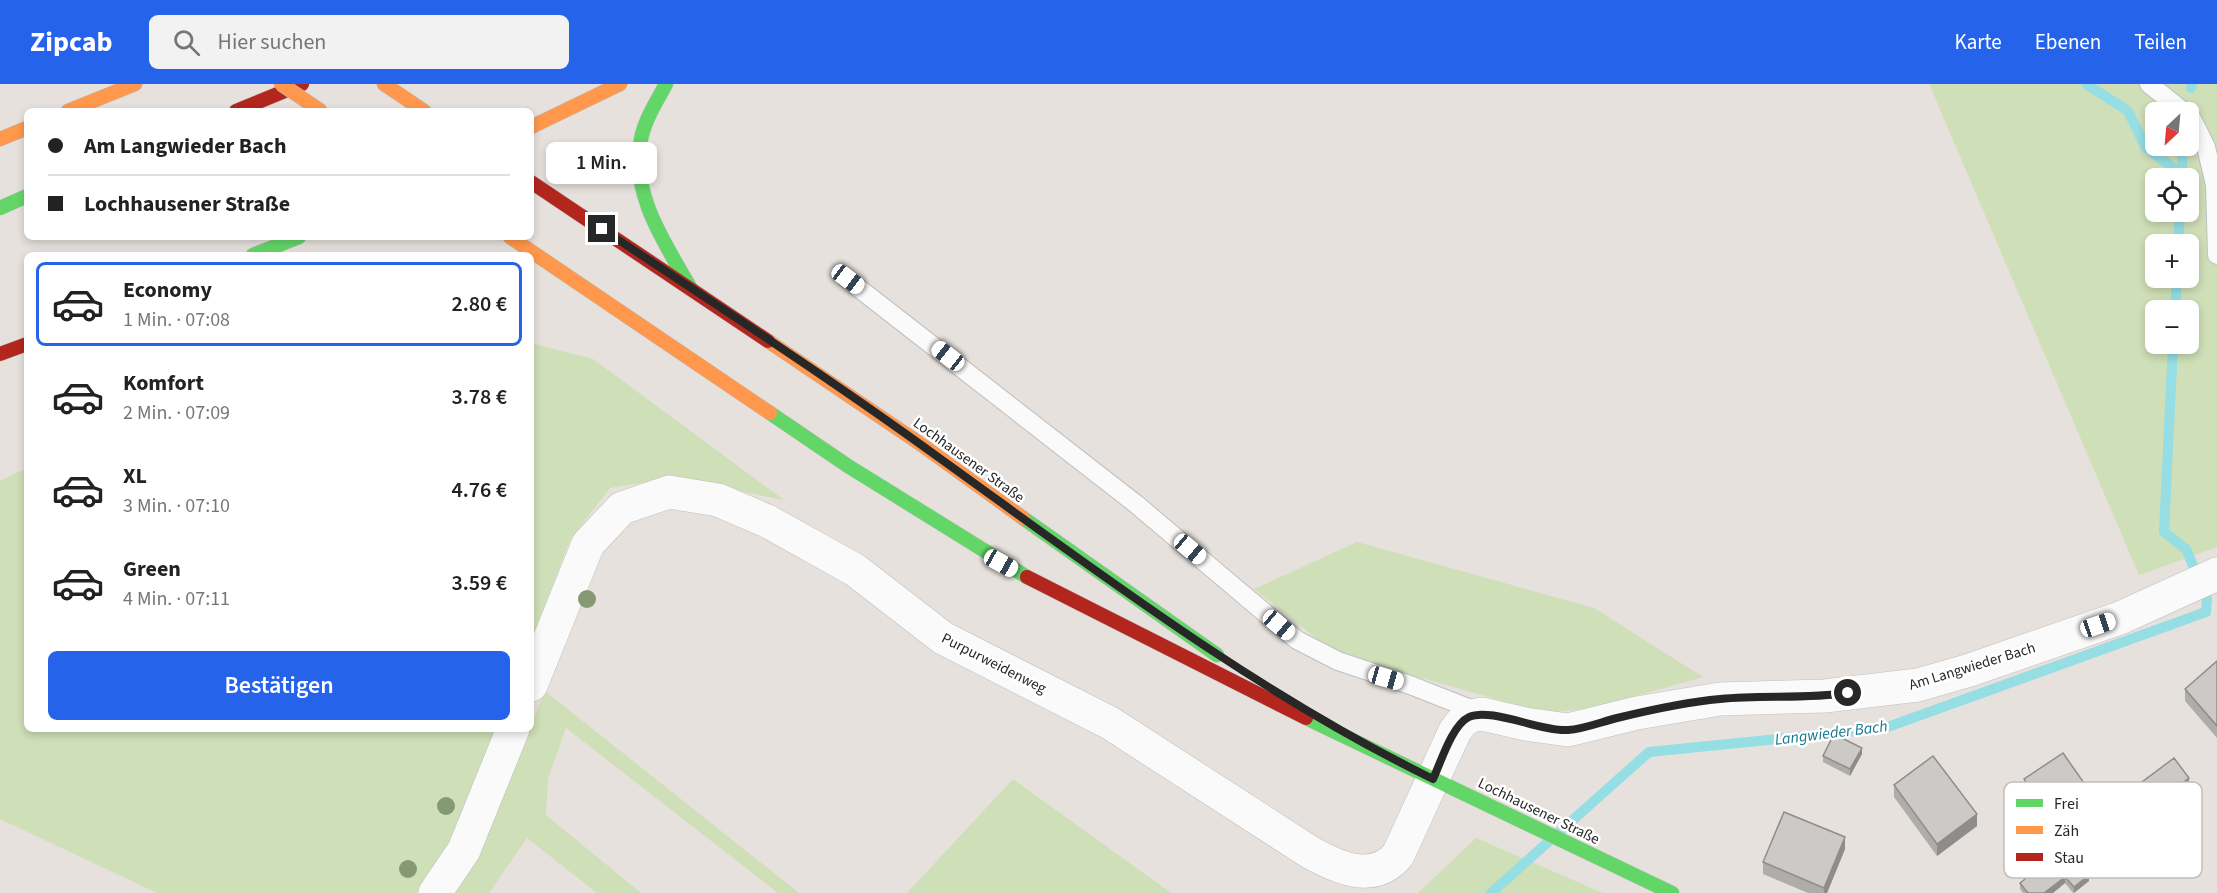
<!DOCTYPE html>
<html lang="de">
<meta charset="utf-8">
<style>
:root{--surface:#fff;--page:#f2f2f2;--text:#222;--muted:#767676;--line:#e0e0e0;--accent:#2563eb}
body{margin:0;font-family:"Source Sans 3",sans-serif;background:var(--page);color:var(--text);height:100vh;display:flex;flex-direction:column;font-size:22px;white-space:nowrap}
*{box-sizing:border-box;margin:0}
p{font-size:20px;color:var(--muted)}
.icon{flex:none;width:33px;height:33px;fill:none;stroke:currentColor;stroke-width:2;stroke-linecap:round;stroke-linejoin:round}
.map{position:relative;flex:1;overflow:hidden}
.panel{position:absolute;left:24px;top:168px;width:510px;height:480px;display:flex;flex-direction:column;background:var(--surface);border-radius:9px;box-shadow:0 3px 9px #0003}
.panel>*{flex:none}
.hud{position:absolute;left:24px;top:24px;width:510px;height:132px;border-radius:9px;box-shadow:0 3px 9px #0003;display:grid;align-content:center;height:132px;padding:0 24px;background:var(--surface)}
.needle{width:39px;rotate:206deg}
.fabs{position:absolute;left:2145px;top:18px;display:grid;gap:12px}
.fabs a{display:grid;place-items:center;width:54px;height:54px;border-radius:9px;background:var(--surface);box-shadow:0 3px 9px #0003;font-size:30px}
.end{position:absolute;width:27px;height:27px;margin:-14px;border:8px solid #272727;background:#fff;box-shadow:0 0 0 3px #fff}
.from{border-radius:50%}
.bubble{position:absolute;height:42px;border-radius:9px;background:var(--surface);box-shadow:0 3px 9px #0003;font-size:20px;font-weight:600;line-height:42px;text-align:center}
.car{position:absolute;width:18px;height:36px;margin:-18px -9px;border-radius:8px;box-shadow:0 0 4px 2px #0007;background:linear-gradient(#fff 24%,#345 0 40%,#fff 0 76%,#345 0 86%,#fff 0)}
.hud b{display:flex;align-items:center;gap:21px;height:57px;font-size:22px}
.hud b+b{border-top:2px solid var(--line)}
.hud i{width:15px;height:15px;background:var(--text)}
ul{padding:10px 0 0;list-style:none}
li{display:flex;align-items:center;gap:18px;height:84px;margin:0 12px 9px;padding:0 12px;border:3px solid transparent;border-radius:9px}
li div{flex:1}
li b{display:block;font-size:22px}
li em{font-style:normal;font-weight:600}
li.on{border-color:var(--accent)}
li>.icon{width:54px;height:54px;stroke-width:1.5}
.action{display:flex;gap:12px;margin-top:auto;padding:12px 24px}
.action a{flex:1;height:69px;border-radius:9px;background:var(--accent);color:#fff;font-size:24px;font-weight:600;line-height:69px;text-align:center}
header{display:flex;align-items:center;gap:36px;box-sizing:border-box;height:84px;padding:0 30px;background:var(--accent);color:#fff}
header strong{font-size:28px}
nav{display:flex;gap:33px;margin-inline-start:auto;font-size:21px}
.search{width:420px;height:54px;background:var(--page);display:flex;align-items:center;gap:15px;box-sizing:border-box;padding:0 21px;border-radius:9px;color:var(--muted);font-size:22px}
.map>svg:first-child{display:block}
</style>
<header>
<strong>Zipcab</strong>
<div class="search"><svg class="icon" aria-label="search" viewBox="0 0 24 24"><circle cx="10" cy="10" r="6"/><path d="M15 15l6 6"/></svg>Hier suchen</div>
<nav><a>Karte</a><a>Ebenen</a><a>Teilen</a></nav>
</header>
<div class="map">
<svg width="2217" height="809" viewBox="0 0 2217 809">
<rect width="100%" height="100%" fill="#e6e1dc"/>
<g fill="#cfdfb7" fill-rule="evenodd">
<path d="M1929,0H2217V463L2139,491ZM2156,28H2188V62H2156ZM2156,94H2188V128H2156ZM2156,160H2188V194H2156ZM2156,226H2188V260H2156Z"/>
<polygon points="531,259 593,275 784,416 672,394 610,404 570,456 531,558"/>
<polygon points="27,384 27,645 498,645 453,761 416,809 157,809 0,735 0,397"/>
<polygon points="1357,458 1594,524 1703,593 1594,624 1544,629 1362,577 1326,562 1254,505"/>
<polygon points="545,607 799,809 778,809 566,644 548,694 546,731 641,809 597,809 527,754 489,809 453,809 496,728"/>
<polygon points="1013,695 1171,809 907,809"/>
<polygon points="1476,754 1603,809 1418,809"/>
</g>
<g fill="none" stroke-linecap="round" stroke-linejoin="round">
<g stroke="#94dee4" stroke-width="10">
<polyline points="2086,0 2128,27 2146,64 2182,90 2182,94"/>
<polyline points="2191,4 2192,0"/>
<polyline points="2182,90 2182,62"/>
<polyline points="2178,160 2180,128"/>
<polyline points="2175,226 2177,194"/>
<polyline points="1491,809 1649,668 1885,644 2206,528 2207,515 2186,465 2164,448 2173,260"/>
</g>
<defs>
<g id="lane">
<polyline points="2149,0 2184,28"/>
<polyline points="2188,32 2192,35 2206,63 2215,101 2217,171"/>
<polyline points="847,195 1136,420 1297,556 1338,577 1410,601 1481,629"/>
</g>
<g id="street">
<path d="M531,601L588,460L622,424L669,408L718,416L767,437L855,486L943,554L1110,639L1308,767C1336,783 1373,801 1398,771L1455,647L1462,638L1470,632L1482,630L1525,640L1568,646L1637,629L1720,615L1825,612L1918,601L1970,586L2120,534L2217,490"/>
<polyline points="435,809 464,766 513,645"/>
</g>
<g id="fast">
<path d="M666,0C657,17 645,35 641,55C630,110 665,159 691,205"/>
<polyline points="0,124 27,112"/>
<polyline points="253,171 299,153"/>
<polyline points="770,329 848,382 1027,493"/>
<polyline points="1023,434 1217,571"/>
<polyline points="1306,634 1672,809"/>
</g>
<g id="slow">
<polyline points="384,0 424,27"/>
<polyline points="68,27 135,0"/>
<polyline points="531,43 620,0"/>
<polyline points="0,55 27,44"/>
<polyline points="510,153 770,329"/>
<polyline points="768,257 922,361 1023,434"/>
</g>
<g id="jam">
<polyline points="236,27 302,0"/>
<polyline points="531,98 768,257"/>
<polyline points="0,270 27,260"/>
<polyline points="1027,493 1306,634"/>
</g>
</defs>
<use href="#lane" stroke="#c0bfbe" stroke-width="20"/>
<use href="#street" stroke="#c0bfbe" stroke-width="34"/>
<use href="#fast" stroke="#c0bfbe" stroke-width="15"/>
<use href="#slow" stroke="#c0bfbe" stroke-width="15"/>
<use href="#jam" stroke="#c0bfbe" stroke-width="15"/>
<use href="#lane" stroke="#fbfafa" stroke-width="18"/>
<use href="#street" stroke="#fbfafa" stroke-width="33"/>
<use href="#fast" stroke="#63d668" stroke-width="14"/>
<use href="#slow" stroke="#ff974d" stroke-width="14"/>
<use href="#jam" stroke="#b3261e" stroke-width="14"/>
<defs>
<polyline id="slow-bridge" points="281,0 321,27"/>
</defs>
<use href="#slow-bridge" stroke="#c0bfbe" stroke-width="15" stroke-linecap="butt"/>
<use href="#slow-bridge" stroke="#ff974d" stroke-width="14"/>
</g>
<g fill="#859a73">
<circle cx="587" cy="515" r="9"/>
<circle cx="446" cy="722" r="9"/>
<circle cx="408" cy="785" r="9"/>
</g>
<g fill="#afadaa">
<polygon points="2217,577 2217,654 2185,617 2185,605"/>
<polygon points="1862,670 1850,692 1823,678 1823,672"/>
<polygon points="2024,695 2084,711 2044,738 2024,707"/>
<polygon points="2142,698 2189,706 2157,730 2142,710"/>
<polygon points="1894,701 1977,742 1937,772 1894,713"/>
<polygon points="2066,762 2089,797 2073,809 2065,799 2053,809 2023,809 2020,805 2020,799"/>
<polygon points="1845,765 1827,809 1808,809 1763,790 1763,778"/>
</g>
<g fill="#8f8d8b">
<polygon points="1862,664 1862,670 1850,692 1850,685"/>
<polygon points="2189,694 2189,706 2157,730 2157,717"/>
<polygon points="2084,699 2084,711 2044,738 2044,725"/>
<polygon points="1977,730 1977,742 1937,772 1937,760"/>
<polygon points="1845,753 1845,765 1827,809 1824,809 1824,804"/>
<polygon points="2089,791 2089,797 2074,809 2074,803"/>
<polygon points="2065,793 2065,799 2053,809 2044,809"/>
</g>
<g fill="#ccc9c6" stroke="#8f8d8b" stroke-width="1.5">
<polygon points="2217,577 2217,642 2185,605"/>
<polygon points="1834,650 1862,664 1850,685 1823,672"/>
<polygon points="2063,669 2084,699 2044,725 2024,695"/>
<polygon points="1933,672 1977,730 1937,760 1894,701"/>
<polygon points="2174,674 2189,694 2157,717 2142,698"/>
<polygon points="1784,728 1845,753 1824,804 1763,778"/>
<polygon points="2066,762 2089,791 2074,803 2065,793 2044,809 2028,809 2020,799"/>
</g>
<g fill="none" stroke-linecap="round" stroke-linejoin="round">
<path stroke="#272727" stroke-width="8" d="M602,145C715,220 829,294 938,373C1098,488 1255,608 1433,695C1441,678 1452,641 1469,633C1491,623 1541,648 1568,646C1584,645 1601,638 1617,634C1650,626 1686,618 1720,615C1763,611 1806,615 1848,609"/>
</g>
<g text-anchor="middle" stroke-width="5" stroke-linejoin="round" paint-order="stroke">
<g font-size="15" fill="#272727" stroke="#fff">
<text transform="translate(969 376) rotate(36)" y="5">Lochhausener Straße</text>
<text transform="translate(994 579) rotate(27)" y="5">Purpurweidenweg</text>
<text transform="translate(1972 582) rotate(-17)" y="5">Am Langwieder Bach</text>
<text transform="translate(1539 727) rotate(26)" y="5">Lochhausener Straße</text>
</g>
<g font-size="16" font-style="italic" fill="#14798e" stroke="#fff">
<text transform="translate(1831 648) rotate(-7)" y="6">Langwieder Bach</text>
</g>
</g>
<rect x="2004" y="698" width="198" height="96" rx="9" fill="#fff" stroke="#bebebe" stroke-width="1.5"/>
<rect x="2016" y="715" width="27" height="8" fill="#63d668"/>
<rect x="2016" y="742" width="27" height="8" fill="#ff974d"/>
<rect x="2016" y="769" width="27" height="8" fill="#b3261e"/>
<g font-size="16" fill="#272727">
<text x="2054" y="725">Frei</text>
<text x="2054" y="752">Zäh</text>
<text x="2054" y="779">Stau</text>
</g>
</svg>
<div class="fabs">
<a><svg class="needle" viewBox="-14 -14 28 28"><path d="M0-13l5 13h-10z" fill="#e53935"/><path d="M0 13l5-13h-10z" fill="#767676"/></svg></a>
<a><svg class="icon" aria-label="locate" viewBox="0 0 24 24"><circle cx="12" cy="12" r="6"/><path d="M12 2v4M12 18v4M2 12h4M18 12h4"/></svg></a>
<a>+</a>
<a>−</a>
</div>
<i class="end from" style="left:1848px;top:609px"></i>
<i class="end" style="left:602px;top:145px"></i>
<div class="bubble" style="left:546px;top:58px;width:111px">1 Min.</div>
<i class="car" style="left:848px;top:195px;rotate:127deg"></i>
<i class="car" style="left:948px;top:272px;rotate:308deg"></i>
<i class="car" style="left:1190px;top:465px;rotate:130deg"></i>
<i class="car" style="left:1001px;top:479px;rotate:119deg"></i>
<i class="car" style="left:1279px;top:541px;rotate:130deg"></i>
<i class="car" style="left:2098px;top:541px;rotate:71deg"></i>
<i class="car" style="left:1386px;top:594px;rotate:106deg"></i>
<div class="hud">
<b><i class="from"></i>Am Langwieder Bach</b>
<b><i></i>Lochhausener Straße</b>
</div>
<section class="panel">
<ul>
<li class="on"><svg class="icon" aria-label="car" viewBox="0 0 24 24"><path d="M5 17H2v-5l4-1 3-4h7l3 4 3 1v5h-3M9 17h6M6 11h13"/><circle cx="7" cy="17" r="2"/><circle cx="17" cy="17" r="2"/></svg><div><b>Economy</b><p>1 Min. · 07:08</p></div><em>2.80 €</em></li>
<li><svg class="icon" aria-label="car" viewBox="0 0 24 24"><path d="M5 17H2v-5l4-1 3-4h7l3 4 3 1v5h-3M9 17h6M6 11h13"/><circle cx="7" cy="17" r="2"/><circle cx="17" cy="17" r="2"/></svg><div><b>Komfort</b><p>2 Min. · 07:09</p></div><em>3.78 €</em></li>
<li><svg class="icon" aria-label="car" viewBox="0 0 24 24"><path d="M5 17H2v-5l4-1 3-4h7l3 4 3 1v5h-3M9 17h6M6 11h13"/><circle cx="7" cy="17" r="2"/><circle cx="17" cy="17" r="2"/></svg><div><b>XL</b><p>3 Min. · 07:10</p></div><em>4.76 €</em></li>
<li><svg class="icon" aria-label="car" viewBox="0 0 24 24"><path d="M5 17H2v-5l4-1 3-4h7l3 4 3 1v5h-3M9 17h6M6 11h13"/><circle cx="7" cy="17" r="2"/><circle cx="17" cy="17" r="2"/></svg><div><b>Green</b><p>4 Min. · 07:11</p></div><em>3.59 €</em></li>
</ul>
<div class="action"><a>Bestätigen</a></div>
</section>
</div>
